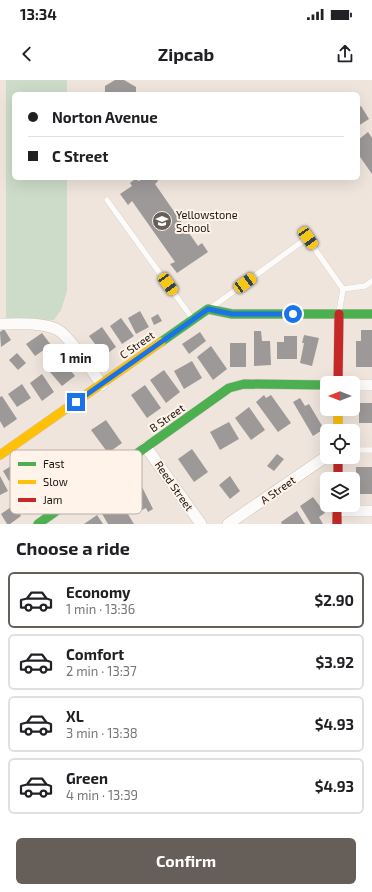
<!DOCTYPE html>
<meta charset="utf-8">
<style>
:root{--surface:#fff;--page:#f6f6f6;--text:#202124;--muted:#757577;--line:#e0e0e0;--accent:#665e58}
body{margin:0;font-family:"Exo 2",sans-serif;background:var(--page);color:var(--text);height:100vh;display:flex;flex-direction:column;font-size:15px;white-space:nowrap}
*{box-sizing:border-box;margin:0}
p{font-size:13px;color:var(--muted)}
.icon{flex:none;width:22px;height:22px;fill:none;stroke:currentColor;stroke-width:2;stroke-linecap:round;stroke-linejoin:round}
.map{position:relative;height:444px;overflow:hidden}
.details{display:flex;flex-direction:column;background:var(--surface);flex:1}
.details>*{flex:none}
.banner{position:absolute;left:12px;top:12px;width:348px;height:88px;border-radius:6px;box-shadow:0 4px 16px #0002;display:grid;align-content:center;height:88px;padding:0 16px;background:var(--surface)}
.needle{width:26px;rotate:270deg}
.controls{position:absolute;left:320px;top:296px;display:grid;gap:8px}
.controls a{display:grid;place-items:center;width:40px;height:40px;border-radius:6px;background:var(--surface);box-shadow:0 4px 16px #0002;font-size:20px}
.end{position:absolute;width:18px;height:18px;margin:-9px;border:5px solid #1a73e8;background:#fff;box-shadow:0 0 0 2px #fff}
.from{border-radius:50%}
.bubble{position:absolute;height:28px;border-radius:6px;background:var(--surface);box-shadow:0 4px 16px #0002;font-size:13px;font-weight:700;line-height:28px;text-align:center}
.car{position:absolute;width:12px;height:24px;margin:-12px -6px;border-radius:5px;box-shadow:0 0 3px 1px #0007;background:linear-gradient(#f5c518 24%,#345 0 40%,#f5c518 0 76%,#345 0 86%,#f5c518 0)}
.banner b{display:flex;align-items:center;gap:14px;height:38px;font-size:15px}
.banner b+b{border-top:1px solid var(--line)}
.banner i{width:10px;height:10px;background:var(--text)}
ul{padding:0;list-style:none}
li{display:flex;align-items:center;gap:12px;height:56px;margin:0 8px 6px;padding:0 8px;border:2px solid var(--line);border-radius:6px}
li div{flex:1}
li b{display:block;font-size:15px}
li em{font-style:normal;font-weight:700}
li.selected{border-color:var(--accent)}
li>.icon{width:36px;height:36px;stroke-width:1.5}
h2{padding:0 16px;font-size:18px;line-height:48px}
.cta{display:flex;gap:8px;margin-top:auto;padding:8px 16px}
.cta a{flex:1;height:46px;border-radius:6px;background:var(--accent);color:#fff;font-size:16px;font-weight:700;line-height:46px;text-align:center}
.status{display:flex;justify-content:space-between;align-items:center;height:28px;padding:0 20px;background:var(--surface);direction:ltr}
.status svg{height:11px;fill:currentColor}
header{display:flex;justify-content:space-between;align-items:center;height:52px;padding:0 16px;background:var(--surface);font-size:18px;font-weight:700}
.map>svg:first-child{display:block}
</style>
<div class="status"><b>13:34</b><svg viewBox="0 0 49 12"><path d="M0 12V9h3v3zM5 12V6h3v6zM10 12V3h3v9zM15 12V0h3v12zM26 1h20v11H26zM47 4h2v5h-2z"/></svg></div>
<header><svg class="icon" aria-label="back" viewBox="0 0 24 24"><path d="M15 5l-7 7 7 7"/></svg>Zipcab<svg class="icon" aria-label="share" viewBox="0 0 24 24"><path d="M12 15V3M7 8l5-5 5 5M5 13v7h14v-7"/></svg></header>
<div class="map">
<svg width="372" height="444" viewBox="0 0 372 444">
<rect width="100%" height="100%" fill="#efe5dd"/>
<polygon fill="#cddcc8" points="6,0 67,0 67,14 14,14 14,98 67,98 67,211 61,230 54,240 6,239"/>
<g fill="#9c9998">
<polygon points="115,0 124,0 136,7 136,14 105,14 105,6"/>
<polygon points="361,26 369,39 358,46 358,28"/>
<polygon points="368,52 372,58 372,94 358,74 358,60"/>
<polygon points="143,98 156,98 158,101 155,104 198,166 202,163 208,172 177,193 170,184 175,182 132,121 128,125 120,114 132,106 130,103 135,99 139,101"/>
<polygon points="140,231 149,247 136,254 128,238"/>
<polygon points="158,234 162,241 154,245 151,238"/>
<polygon points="121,238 134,256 122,264 110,246"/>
<polygon points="102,247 116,267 104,276 89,256"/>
<polygon points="4,249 11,260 1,267 0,252"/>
<polygon points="361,250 372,250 372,287 356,287 356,261 361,261"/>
<polygon points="254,251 261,251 262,261 270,261 271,285 254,286"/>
<polygon points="200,252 206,261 189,274 182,264"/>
<polygon points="42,253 51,265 35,276 26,264"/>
<polygon points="304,255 319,258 312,286 300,283 304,263 302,263"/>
<polygon points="284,256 297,256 297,279 277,279 277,262 284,262"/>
<rect x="230" y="263" width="16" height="24"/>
<polygon points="211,266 227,289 213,300 197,277"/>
<polygon points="17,273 26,283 18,290 9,280"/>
<polygon points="58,275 75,296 62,306 50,292 56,287 51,281"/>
<polygon points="192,281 202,298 184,309 174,291"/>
<polygon points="164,290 180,312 166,323 150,300"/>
<polygon points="42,294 54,312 42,321 30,303"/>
<polygon points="22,304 31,318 17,327 8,314"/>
<polygon points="145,305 161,328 147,338 131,315"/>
<polygon points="264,315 266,318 271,315 291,343 278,352 256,322"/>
<polygon points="2,316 17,339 4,348 0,341 0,317"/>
<polygon points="300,318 305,326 309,324 324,349 313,356 293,322"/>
<rect x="359" y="323" width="13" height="20"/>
<polygon points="249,327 265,350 251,360 235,338"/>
<polygon points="106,340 122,363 108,373 91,350"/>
<polygon points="229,342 239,359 220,370 210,352"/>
<polygon points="192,369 208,392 194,402 178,379"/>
<polygon points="277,374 284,379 274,391 267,386"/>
<polygon points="16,383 22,392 9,401 3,391"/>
<rect x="356" y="387" width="16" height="27"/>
<polygon points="0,396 8,411 0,415"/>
<polygon points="230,396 240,411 230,419 219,405"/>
<polygon points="141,405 153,429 148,432 146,428 138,432 127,412"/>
<polygon points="313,417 325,433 319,437 323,444 311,444 300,426"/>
<polygon points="120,421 134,444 108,444 101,432"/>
<polygon points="14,425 21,436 10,444 7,444 1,434"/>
<polygon points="297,431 305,444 282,444 281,442"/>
<polygon points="97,435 103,444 84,444"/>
</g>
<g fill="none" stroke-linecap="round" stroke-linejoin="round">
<defs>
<g id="lane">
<polyline points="107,120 192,238"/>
<polyline points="212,227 307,158 343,209"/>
<polyline points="339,233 343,209 365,206 372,201"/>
<polyline points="353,370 372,370"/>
</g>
<g id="street">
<path d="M0,244C16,244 43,242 58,250C70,257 92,291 102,305"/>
<polyline points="353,305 372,305"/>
<polyline points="146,367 201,444"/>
<polyline points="337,431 372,431"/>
<polyline points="228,444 327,376"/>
</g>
<g id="fast">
<polyline points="161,262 208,229 232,234 372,234"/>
<polyline points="38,444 229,308 244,304 327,305"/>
</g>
<g id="slow">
<polyline points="338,329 338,351"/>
<polyline points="0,375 161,262"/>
</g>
<g id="jam">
<polyline points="338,303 339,234"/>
<polyline points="338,377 338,399"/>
<polyline points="337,425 337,444"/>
</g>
</defs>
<use href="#lane" stroke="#cbc3bd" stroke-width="6"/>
<use href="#street" stroke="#cbc3bd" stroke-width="12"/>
<use href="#fast" stroke="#cbc3bd" stroke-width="10"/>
<use href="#slow" stroke="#cbc3bd" stroke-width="10"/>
<use href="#jam" stroke="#cbc3bd" stroke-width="10"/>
<use href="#lane" stroke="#fdfbfa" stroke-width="5.5"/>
<use href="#street" stroke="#fdfbfa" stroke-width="11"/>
<use href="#fast" stroke="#4caf50" stroke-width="9"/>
<use href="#slow" stroke="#ffc107" stroke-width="9"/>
<use href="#jam" stroke="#c62828" stroke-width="9"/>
</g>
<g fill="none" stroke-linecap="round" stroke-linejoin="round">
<polyline stroke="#1a73e8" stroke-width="5" points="76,322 208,229 232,234 293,234"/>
</g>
<defs>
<symbol id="school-disc" viewBox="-11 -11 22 22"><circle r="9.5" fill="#665e58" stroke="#fff3ea"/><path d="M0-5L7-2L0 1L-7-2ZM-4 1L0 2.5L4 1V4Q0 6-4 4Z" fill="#fff"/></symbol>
</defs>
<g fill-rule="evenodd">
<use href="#school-disc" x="151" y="130" width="22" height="22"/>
</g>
<g text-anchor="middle" stroke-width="4" stroke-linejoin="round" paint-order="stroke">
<g font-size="11" fill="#1c1510" stroke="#fff3ea" text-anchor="start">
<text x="176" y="139">Yellowstone<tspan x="176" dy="13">School</tspan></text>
</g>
<g font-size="11" fill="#1c1510" stroke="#fff3ea">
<text transform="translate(137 265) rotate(-35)" y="4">C Street</text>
<text transform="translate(167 338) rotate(-35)" y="4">B Street</text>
<text transform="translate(174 406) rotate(55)" y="4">Reed Street</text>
<text transform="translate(278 410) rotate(-35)" y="4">A Street</text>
</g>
</g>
<rect x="10" y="370" width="132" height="64" rx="6" fill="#fff3ea" stroke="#bbb0a9" stroke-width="1"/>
<rect x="18" y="382" width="18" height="4" fill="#4caf50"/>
<rect x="18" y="400" width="18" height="4" fill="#ffc107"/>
<rect x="18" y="418" width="18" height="4" fill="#c62828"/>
<g font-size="11" fill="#1c1510">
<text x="43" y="388">Fast</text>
<text x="43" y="406">Slow</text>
<text x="43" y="424">Jam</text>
</g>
</svg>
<div class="controls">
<a><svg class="needle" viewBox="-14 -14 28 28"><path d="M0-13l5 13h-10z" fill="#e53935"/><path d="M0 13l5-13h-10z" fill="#757577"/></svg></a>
<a><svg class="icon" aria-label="locate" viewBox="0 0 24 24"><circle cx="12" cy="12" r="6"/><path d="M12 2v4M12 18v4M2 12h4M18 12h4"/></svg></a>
<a><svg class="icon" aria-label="layers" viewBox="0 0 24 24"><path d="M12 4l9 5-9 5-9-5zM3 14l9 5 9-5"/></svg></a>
</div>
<i class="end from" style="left:293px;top:234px"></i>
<i class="end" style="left:76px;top:322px"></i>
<div class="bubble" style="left:43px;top:264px;width:66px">1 min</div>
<i class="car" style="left:308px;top:158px;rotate:145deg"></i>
<i class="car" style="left:245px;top:203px;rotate:54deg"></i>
<i class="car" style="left:168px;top:204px;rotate:144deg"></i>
<div class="banner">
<b><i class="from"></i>Norton Avenue</b>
<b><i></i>C Street</b>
</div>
</div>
<section class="details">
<h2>Choose a ride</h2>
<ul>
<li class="selected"><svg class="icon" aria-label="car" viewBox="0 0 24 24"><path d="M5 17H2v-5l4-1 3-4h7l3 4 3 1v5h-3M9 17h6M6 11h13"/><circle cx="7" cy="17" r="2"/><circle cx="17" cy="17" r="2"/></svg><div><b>Economy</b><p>1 min · 13:36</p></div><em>$2.90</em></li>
<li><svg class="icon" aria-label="car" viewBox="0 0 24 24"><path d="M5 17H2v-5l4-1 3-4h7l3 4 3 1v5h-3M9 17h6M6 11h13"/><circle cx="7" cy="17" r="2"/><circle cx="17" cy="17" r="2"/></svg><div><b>Comfort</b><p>2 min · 13:37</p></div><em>$3.92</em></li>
<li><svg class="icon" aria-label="car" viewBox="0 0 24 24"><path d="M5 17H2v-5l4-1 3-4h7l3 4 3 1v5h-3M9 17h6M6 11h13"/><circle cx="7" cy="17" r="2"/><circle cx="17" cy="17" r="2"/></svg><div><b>XL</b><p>3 min · 13:38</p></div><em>$4.93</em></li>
<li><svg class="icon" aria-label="car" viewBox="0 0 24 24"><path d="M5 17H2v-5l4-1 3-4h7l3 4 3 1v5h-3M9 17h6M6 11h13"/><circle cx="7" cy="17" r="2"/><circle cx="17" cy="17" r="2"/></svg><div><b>Green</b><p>4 min · 13:39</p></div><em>$4.93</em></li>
</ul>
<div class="cta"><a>Confirm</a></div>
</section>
